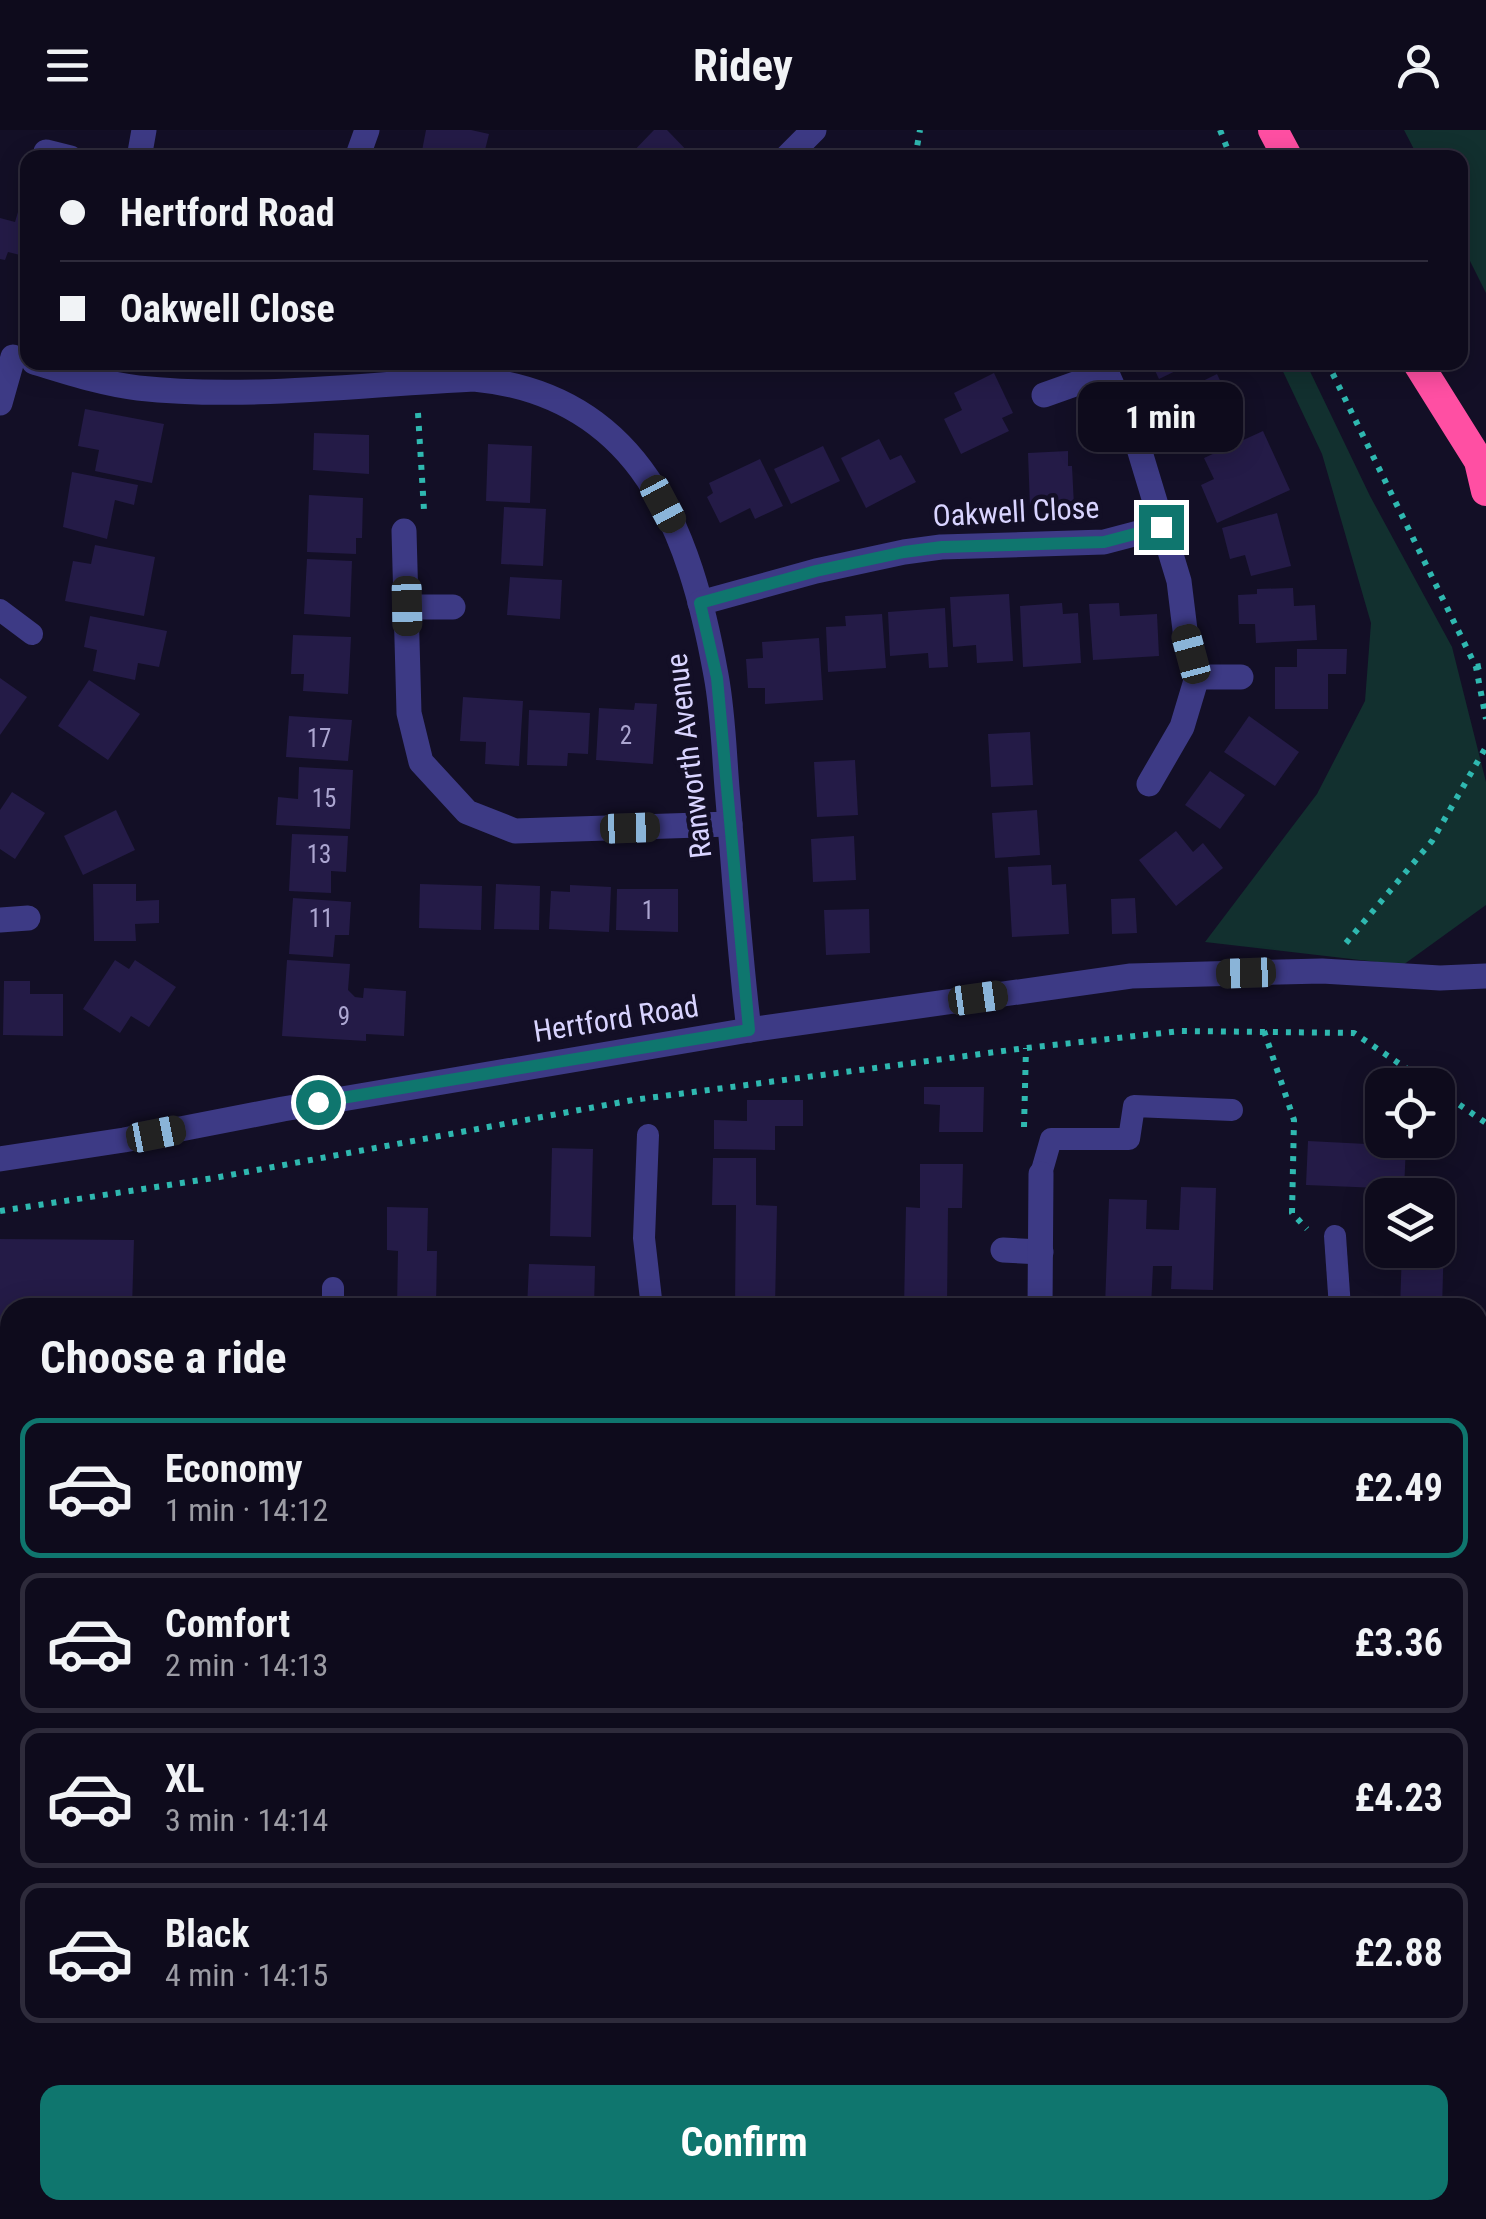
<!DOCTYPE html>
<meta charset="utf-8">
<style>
:root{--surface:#0e0b1c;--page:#1c1929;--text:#f1f3f6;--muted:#9b9ba3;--line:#2e2b3b;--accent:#0f766e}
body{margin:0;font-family:"Roboto Condensed",sans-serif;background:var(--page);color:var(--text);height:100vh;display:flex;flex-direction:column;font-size:38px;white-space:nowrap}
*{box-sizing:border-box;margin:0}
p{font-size:32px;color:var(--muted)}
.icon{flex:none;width:55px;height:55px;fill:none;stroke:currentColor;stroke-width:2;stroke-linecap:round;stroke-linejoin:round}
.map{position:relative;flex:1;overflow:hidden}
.drawer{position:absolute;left:0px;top:1168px;width:1488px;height:922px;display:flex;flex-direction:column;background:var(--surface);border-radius:30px 30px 0 0;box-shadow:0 5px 25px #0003,0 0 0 2px var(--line)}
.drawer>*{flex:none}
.guide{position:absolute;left:20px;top:20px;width:1448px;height:220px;border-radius:20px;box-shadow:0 5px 25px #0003,0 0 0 2px var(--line);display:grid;align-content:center;height:220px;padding:0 40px;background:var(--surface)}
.buttons{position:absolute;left:1365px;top:938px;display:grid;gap:20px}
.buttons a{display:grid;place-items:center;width:90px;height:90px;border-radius:20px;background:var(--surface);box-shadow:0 5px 25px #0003,0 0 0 2px var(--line);font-size:50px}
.end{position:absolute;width:45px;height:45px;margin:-22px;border:12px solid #0f766e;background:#fff;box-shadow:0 0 0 5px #fff}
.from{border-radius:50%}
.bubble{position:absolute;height:70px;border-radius:20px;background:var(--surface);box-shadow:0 5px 25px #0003,0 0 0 2px var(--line);font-size:32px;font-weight:700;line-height:70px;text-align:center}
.car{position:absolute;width:30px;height:60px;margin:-30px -15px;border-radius:12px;box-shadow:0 0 8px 2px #0007;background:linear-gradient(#222 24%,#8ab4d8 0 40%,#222 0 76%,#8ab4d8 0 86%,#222 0)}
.guide b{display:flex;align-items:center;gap:35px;height:95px;font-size:38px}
.guide b+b{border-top:2px solid var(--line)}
.guide i{width:25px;height:25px;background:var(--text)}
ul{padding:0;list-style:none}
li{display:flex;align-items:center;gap:30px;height:140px;margin:0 20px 15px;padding:0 20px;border:5px solid var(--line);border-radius:20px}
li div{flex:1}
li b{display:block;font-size:38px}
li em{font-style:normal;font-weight:700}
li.on{border-color:var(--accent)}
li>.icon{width:90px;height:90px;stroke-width:1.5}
h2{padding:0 40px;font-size:45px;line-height:120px}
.cta{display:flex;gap:20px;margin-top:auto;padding:20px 40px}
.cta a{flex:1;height:115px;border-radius:20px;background:var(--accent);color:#fff;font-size:40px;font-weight:700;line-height:115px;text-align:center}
header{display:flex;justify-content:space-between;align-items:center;height:130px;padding:0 40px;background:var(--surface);font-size:45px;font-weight:700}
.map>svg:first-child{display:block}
</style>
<header><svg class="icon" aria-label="menu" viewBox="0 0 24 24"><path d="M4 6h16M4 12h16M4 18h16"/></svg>Ridey<svg class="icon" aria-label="person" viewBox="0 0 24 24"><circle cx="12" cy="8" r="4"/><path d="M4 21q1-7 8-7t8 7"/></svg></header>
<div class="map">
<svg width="1486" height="2089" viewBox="0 0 1486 2089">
<rect width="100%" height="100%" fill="#130f26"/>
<g fill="#12302f">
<polygon points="1404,0 1486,0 1486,163 1460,111 1460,28 1418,27"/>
<polygon points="1279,233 1306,233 1370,366 1452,517 1486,652 1486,775 1403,835 1205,812 1317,664 1365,571 1371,493 1322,324"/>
</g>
<g fill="#241b47">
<polygon points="426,0 471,0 489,4 483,28 421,26"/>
<polygon points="654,0 667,0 694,28 627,28"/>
<polygon points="21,72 28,73 28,127 8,122 5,130 0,129 0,88 15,92"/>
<polygon points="1151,232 1194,232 1159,249"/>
<polygon points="994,243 1013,283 1002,288 1009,301 961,324 944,289 962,280 954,263"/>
<polygon points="1217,244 1243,299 1198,320 1191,304 1196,301 1191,291 1177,298 1164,270"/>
<polygon points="85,279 164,294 152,353 95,341 99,320 78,316"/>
<polygon points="1263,301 1290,360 1217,393 1201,355 1214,349 1204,328"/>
<polygon points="314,303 369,305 369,344 313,340"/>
<polygon points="879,309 890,330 901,325 916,352 866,378 841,328"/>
<polygon points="488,314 532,316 530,373 486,371"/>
<polygon points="823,316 840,351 791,374 774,339"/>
<polygon points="1068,321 1068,336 1072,336 1074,376 1030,377 1028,323"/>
<polygon points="760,329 783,376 755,389 750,378 720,393 707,367 713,363 709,353"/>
<polygon points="72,342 138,355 134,375 115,370 107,409 63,397"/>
<polygon points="309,365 363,368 362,408 356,408 356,424 307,422"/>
<polygon points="504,377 546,379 543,436 501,434"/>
<polygon points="1277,383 1291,436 1251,446 1245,425 1230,429 1222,398"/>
<polygon points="95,415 155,427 144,486 65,471 73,431 91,434"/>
<polygon points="307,429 352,431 350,487 304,484"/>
<polygon points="510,447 562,450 560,489 507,485"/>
<polygon points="1293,458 1294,476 1315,475 1317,510 1256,513 1255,494 1239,494 1238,465 1257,464 1257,459"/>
<polygon points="1009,464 1013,531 977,533 976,515 953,517 950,467"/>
<polygon points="1062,473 1063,484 1078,483 1081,533 1023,537 1020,476"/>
<polygon points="1119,473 1120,486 1157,484 1159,526 1093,530 1089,474"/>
<polygon points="945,478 948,537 929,538 928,523 890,526 888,482"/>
<polygon points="882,484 886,538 828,542 826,497 846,496 845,486"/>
<polygon points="90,486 167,501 159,537 138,533 135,550 93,541 97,520 84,517"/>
<polygon points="293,505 351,507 348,564 303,561 304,544 291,544"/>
<polygon points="819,508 823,570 765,574 765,558 748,558 746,529 763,528 762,512"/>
<polygon points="1297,519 1347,519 1346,544 1328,544 1328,579 1275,579 1275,537 1297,537"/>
<polygon points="0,548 27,567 0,605"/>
<polygon points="89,550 140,584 108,630 58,596"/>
<polygon points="463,567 523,571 519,636 485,634 486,612 460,611"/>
<polygon points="635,573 657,574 653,634 596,630 599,578 634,580"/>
<polygon points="529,580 590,583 588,624 568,623 567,636 527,635"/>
<polygon points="289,586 352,590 348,631 286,627"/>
<polygon points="1249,586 1299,622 1275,656 1224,622"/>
<polygon points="1030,602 1033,655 991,657 988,604"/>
<polygon points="855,630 858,685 817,687 814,632"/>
<polygon points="299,637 353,640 350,699 276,695 278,667 298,669"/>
<polygon points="1210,641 1245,665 1220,699 1185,675"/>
<polygon points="12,662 45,683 15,729 0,719 0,680"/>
<polygon points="116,680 135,720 83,745 64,706"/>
<polygon points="1037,680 1040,725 995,728 992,683"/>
<polygon points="1176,701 1193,722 1203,713 1223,738 1176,776 1139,730"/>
<polygon points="292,704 348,706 346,742 331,741 331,763 289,761"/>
<polygon points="854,706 856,750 813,752 811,709"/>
<polygon points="1051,735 1052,755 1066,754 1069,804 1012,807 1008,737"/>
<polygon points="93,754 136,754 136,771 159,770 159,793 135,794 136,811 94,811"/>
<polygon points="420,754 482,756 481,800 419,798"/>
<polygon points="496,754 540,756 539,800 494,799"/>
<polygon points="570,755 611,757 609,802 549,799 551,761 570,762"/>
<polygon points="617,759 678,759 678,802 616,800"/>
<polygon points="293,768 351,772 349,805 335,805 333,827 289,824"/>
<polygon points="1135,768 1137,803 1112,804 1111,769"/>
<polygon points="869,779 870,823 826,825 824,780"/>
<polygon points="115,830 129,839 135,830 176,857 149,897 131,886 120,903 83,879"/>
<polygon points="287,830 350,834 348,860 355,867 363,868 364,858 406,861 404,906 366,904 366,911 282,906"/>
<polygon points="4,851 30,851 30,864 63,864 63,906 3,905"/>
<polygon points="924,957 984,957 983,1002 939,1002 940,975 924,974"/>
<polygon points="747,970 803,970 803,996 775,996 775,1020 714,1019 714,990 747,991"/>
<polygon points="1308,1011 1406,1016 1404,1059 1306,1055"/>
<polygon points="552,1018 593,1019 591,1107 550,1106"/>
<polygon points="713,1028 756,1028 756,1075 777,1076 775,1178 735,1178 736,1075 712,1075"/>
<polygon points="920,1034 963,1034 962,1078 948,1078 947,1178 904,1178 906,1077 920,1078"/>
<polygon points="1181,1057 1216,1058 1213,1160 1171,1159 1172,1136 1153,1136 1151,1177 1105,1176 1109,1069 1147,1070 1146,1099 1179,1100"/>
<polygon points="1438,1076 1445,1076 1442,1178 1400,1178 1402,1120 1438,1120"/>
<polygon points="387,1077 428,1078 427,1121 437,1121 436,1178 397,1178 398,1121 387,1120"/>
<polygon points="0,1109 134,1110 132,1178 10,1178 10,1233 0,1233"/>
<polygon points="529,1134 595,1136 594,1178 527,1178"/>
<rect x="0" y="1396" width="10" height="200"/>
<polygon points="1478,1487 1486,1487 1486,1591 1478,1590"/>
<rect x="0" y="1931" width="10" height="43"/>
<polygon points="1479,1990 1486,1990 1486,2089 1474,2089 1475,2080 1478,2080"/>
<rect x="214" y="2080" width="53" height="9"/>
<polygon points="351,2080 476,2080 476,2089 350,2089"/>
<rect x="488" y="2080" width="86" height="9"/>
<rect x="727" y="2080" width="40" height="9"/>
<polygon points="890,2080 1018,2080 1018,2089 889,2089"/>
<rect x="1186" y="2080" width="41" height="9"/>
<rect x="1409" y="2080" width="42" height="9"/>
</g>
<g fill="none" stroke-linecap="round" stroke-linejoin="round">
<g stroke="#2fb8b0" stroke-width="6" stroke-dasharray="5 8" stroke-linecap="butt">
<polyline points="1220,0 1231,28"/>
<polyline points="915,28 920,0"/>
<polyline points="1327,232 1476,537 1486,589"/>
<polyline points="418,283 424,380"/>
<polyline points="1476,537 1486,535"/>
<polyline points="1346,813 1432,711 1486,617"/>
<polyline points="1264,901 1294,990 1292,1083 1307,1099"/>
<polyline points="1438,960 1486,993"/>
<polyline points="1024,997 1026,918"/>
<polyline points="0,1081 214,1048 633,970 1026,918 1181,901 1354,903 1431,955"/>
<polyline points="0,1605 10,1606"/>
<polyline points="1478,1629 1486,1628"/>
<polyline points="814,2080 814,2089"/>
</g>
<g stroke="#3d3a85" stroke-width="22">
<polyline points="0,480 32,504"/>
<polyline points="648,1005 644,1108 652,1178"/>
<polyline points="1041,1044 1051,1009 1129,1009 1134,976 1232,980"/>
<polyline points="1335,1106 1340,1178"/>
<polyline points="333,1178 333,1158"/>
<polyline points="0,1917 10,1766"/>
</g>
<g stroke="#3d3a85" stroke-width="25">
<polyline points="46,22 70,28"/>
<polyline points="139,28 144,0"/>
<polyline points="357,28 367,0"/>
<polyline points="786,28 814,0"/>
<path d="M34,232C67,242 103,254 138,258C248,270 364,254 474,249C641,265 690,401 716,545C723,582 724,621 727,658C734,739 739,820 749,900"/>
<polyline points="1102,232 1137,312 1179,451 1185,500 1197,547 1182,597 1149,654"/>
<polyline points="1044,265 1106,243"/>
<polyline points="0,273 13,227"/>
<polyline points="404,401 409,583 421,632 467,682 515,701 730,694"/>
<polyline points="700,473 816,441 904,422 941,417 1104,412 1161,397"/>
<polyline points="407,477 453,477"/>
<polyline points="1197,547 1241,547"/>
<polyline points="0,790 28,788"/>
<polyline points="0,1029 124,1010 283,979 749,900 1131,846 1322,841 1440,848 1486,846"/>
<polyline points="1003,1120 1041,1122"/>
<polyline points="1040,1178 1041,1044"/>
<polyline points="1478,1327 1486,1327"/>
<polyline points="627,2080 627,2089"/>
<polyline points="118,2089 122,2080"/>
<polyline points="1086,2089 1088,2080"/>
<polyline points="1331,2089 1331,2080"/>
</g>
<g stroke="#ff4fa3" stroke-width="30">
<polyline points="1273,0 1288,28"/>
<polyline points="1417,232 1479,331 1486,361"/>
</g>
</g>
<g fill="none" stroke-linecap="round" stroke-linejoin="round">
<polyline stroke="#0f766e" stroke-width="12" points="318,972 749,900 717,548 700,473 816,441 904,422 942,417 1104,412 1161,397"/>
</g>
<g text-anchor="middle" stroke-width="9" stroke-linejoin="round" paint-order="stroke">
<g font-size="25" fill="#aca6d1">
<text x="626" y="614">2</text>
<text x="319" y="617">17</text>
<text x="324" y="677">15</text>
<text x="319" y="733">13</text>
<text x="648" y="789">1</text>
<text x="321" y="797">11</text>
<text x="344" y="895">9</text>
</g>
<g font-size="30" fill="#d9d4ff" stroke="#130f26">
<text transform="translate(1016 382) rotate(-3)" y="10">Oakwell Close</text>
<text transform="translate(689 626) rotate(-97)" y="10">Ranworth Avenue</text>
<text transform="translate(616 889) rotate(-9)" y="10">Hertford Road</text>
</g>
</g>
</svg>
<div class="buttons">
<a><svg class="icon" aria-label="locate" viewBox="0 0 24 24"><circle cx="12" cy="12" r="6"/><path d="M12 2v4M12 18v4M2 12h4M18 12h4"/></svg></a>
<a><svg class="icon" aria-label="layers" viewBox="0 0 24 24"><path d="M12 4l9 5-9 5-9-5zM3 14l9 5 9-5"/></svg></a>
</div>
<i class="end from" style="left:318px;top:972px"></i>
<i class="end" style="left:1161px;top:397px"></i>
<div class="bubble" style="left:1078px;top:252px;width:165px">1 min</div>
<i class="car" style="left:663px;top:374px;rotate:152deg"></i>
<i class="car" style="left:407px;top:476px;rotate:179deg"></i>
<i class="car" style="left:1191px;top:524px;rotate:345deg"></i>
<i class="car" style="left:630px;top:698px;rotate:88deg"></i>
<i class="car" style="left:1246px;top:843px;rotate:268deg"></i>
<i class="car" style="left:978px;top:868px;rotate:82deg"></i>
<i class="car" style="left:156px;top:1004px;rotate:79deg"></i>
<div class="guide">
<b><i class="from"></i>Hertford Road</b>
<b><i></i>Oakwell Close</b>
</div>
<section class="drawer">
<h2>Choose a ride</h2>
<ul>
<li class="on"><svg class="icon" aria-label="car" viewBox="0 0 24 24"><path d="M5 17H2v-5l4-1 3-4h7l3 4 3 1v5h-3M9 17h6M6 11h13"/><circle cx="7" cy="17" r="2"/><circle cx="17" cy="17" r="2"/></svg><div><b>Economy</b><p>1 min · 14:12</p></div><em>£2.49</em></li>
<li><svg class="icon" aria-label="car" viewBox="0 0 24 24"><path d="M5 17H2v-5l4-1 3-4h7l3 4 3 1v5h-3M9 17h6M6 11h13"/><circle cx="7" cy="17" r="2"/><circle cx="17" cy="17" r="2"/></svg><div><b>Comfort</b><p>2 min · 14:13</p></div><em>£3.36</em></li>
<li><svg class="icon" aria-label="car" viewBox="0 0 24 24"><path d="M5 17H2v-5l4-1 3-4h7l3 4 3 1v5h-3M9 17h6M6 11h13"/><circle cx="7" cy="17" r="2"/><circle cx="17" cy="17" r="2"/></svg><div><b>XL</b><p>3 min · 14:14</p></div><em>£4.23</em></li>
<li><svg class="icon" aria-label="car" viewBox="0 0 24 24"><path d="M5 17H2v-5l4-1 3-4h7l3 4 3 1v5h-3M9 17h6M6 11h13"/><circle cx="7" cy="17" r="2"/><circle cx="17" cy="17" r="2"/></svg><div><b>Black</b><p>4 min · 14:15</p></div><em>£2.88</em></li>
</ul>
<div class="cta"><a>Confirm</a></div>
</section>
</div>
